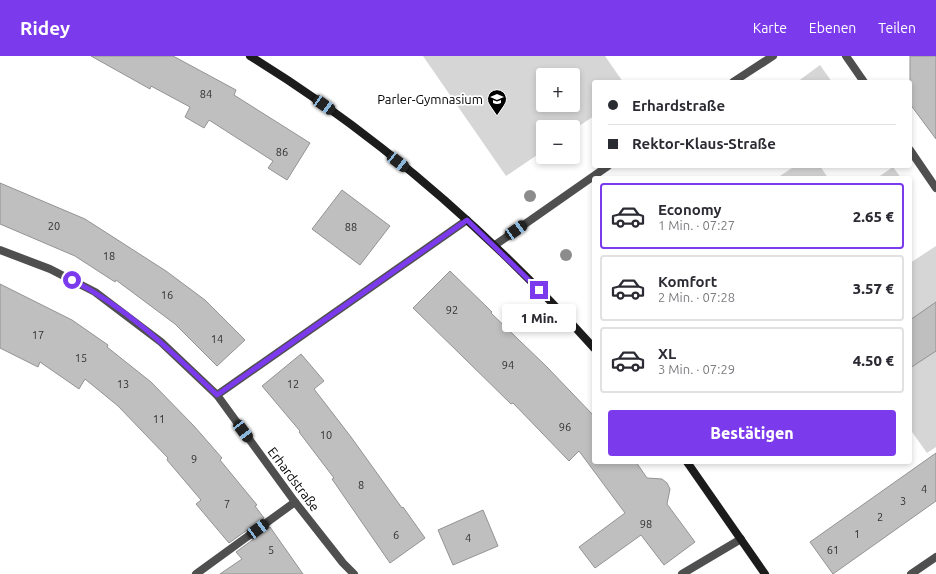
<!DOCTYPE html>
<html lang="de">
<meta charset="utf-8">
<style>
:root{--surface:#fff;--page:#f2f2f3;--text:#2b2b33;--muted:#7c7c81;--line:#e1e1e2;--accent:#7c3aed}
body{margin:0;font-family:Ubuntu,sans-serif;background:var(--page);color:var(--text);height:100vh;display:flex;flex-direction:column;font-size:15px;white-space:nowrap}
*{box-sizing:border-box;margin:0}
p{font-size:13px;color:var(--muted)}
.icon{flex:none;width:22px;height:22px;fill:none;stroke:currentColor;stroke-width:2;stroke-linecap:round;stroke-linejoin:round}
.map{position:relative;flex:1;overflow:hidden}
.sheet{position:absolute;left:592px;top:120px;width:320px;height:288px;display:flex;flex-direction:column;background:var(--surface);border-radius:4px;box-shadow:0 2px 6px #0003}
.sheet>*{flex:none}
.hud{position:absolute;left:592px;top:24px;width:320px;height:88px;border-radius:4px;box-shadow:0 2px 6px #0003;display:grid;align-content:center;height:88px;padding:0 16px;background:var(--surface)}
.buttons{position:absolute;left:536px;top:12px;display:grid;gap:8px}
.buttons a{display:grid;place-items:center;width:44px;height:44px;border-radius:4px;background:var(--surface);box-shadow:0 2px 6px #0003;font-size:20px}
.end{position:absolute;width:18px;height:18px;margin:-9px;border:5px solid #7c3aed;background:#fff;box-shadow:0 0 0 2px #fff}
.from{border-radius:50%}
.bubble{position:absolute;height:28px;border-radius:4px;background:var(--surface);box-shadow:0 2px 6px #0003;font-size:13px;font-weight:800;line-height:28px;text-align:center}
.car{position:absolute;width:12px;height:24px;margin:-12px -6px;border-radius:5px;box-shadow:0 0 3px 1px #0007;background:linear-gradient(#222 24%,#8ab4d8 0 40%,#222 0 76%,#8ab4d8 0 86%,#222 0)}
.hud b{display:flex;align-items:center;gap:14px;height:38px;font-size:15px}
.hud b+b{border-top:1px solid var(--line)}
.hud i{width:10px;height:10px;background:var(--text)}
ul{padding:7px 0 0;list-style:none}
li{display:flex;align-items:center;gap:12px;height:66px;margin:0 8px 6px;padding:0 8px;border:2px solid var(--line);border-radius:4px}
li div{flex:1}
li b{display:block;font-size:15px}
li em{font-style:normal;font-weight:800}
li.selected{border-color:var(--accent)}
li>.icon{width:36px;height:36px;stroke-width:1.5}
.action{display:flex;gap:8px;margin-top:auto;padding:8px 16px}
.action a{flex:1;height:46px;border-radius:4px;background:var(--accent);color:#fff;font-size:16px;font-weight:800;line-height:46px;text-align:center}
header{display:flex;align-items:center;gap:24px;box-sizing:border-box;height:56px;padding:0 20px;background:var(--accent);color:#fff}
header strong{font-size:19px}
nav{display:flex;gap:22px;margin-inline-start:auto;font-size:14px}
.map>svg:first-child{display:block}
</style>
<header>
<strong>Ridey</strong>
<nav><a>Karte</a><a>Ebenen</a><a>Teilen</a></nav>
</header>
<div class="map">
<svg width="936" height="518" viewBox="0 0 936 518">
<rect width="100%" height="100%" fill="#fff"/>
<g fill="#d6d6d6" fill-rule="evenodd">
<path d="M423,0H605L623,26H594V60L573,74V71H543V95L506,120ZM543,19H573V49H543Z"/>
<polygon points="820,9 832,26 797,26"/>
<polygon points="795,110 820,110 828,122 777,122"/>
<polygon points="893,111 901,122 877,122"/>
<polygon points="936,190 936,391 927,397 910,373 910,207"/>
</g>
<g fill="#bfbfbf" stroke="#939393">
<polygon points="91,0 173,0 236,34 234,39 310,87 287,124 268,112 273,105 209,64 204,72 185,61 190,51 151,30 150,33"/>
<polygon points="910,0 936,0 936,83 910,48"/>
<polygon points="0,127 85,163 166,215 205,244 245,284 217,310 175,268 116,224 115,226 75,200 0,168"/>
<polygon points="342,134 390,170 360,209 312,173"/>
<polygon points="450,215 492,256 491,257 547,311 594,360 594,406 636,406 647,422 662,423 667,427 670,433 667,448 695,486 664,509 641,479 595,512 579,491 625,457 579,395 569,405 513,347 511,348 413,252"/>
<polygon points="0,228 72,264 108,289 107,291 151,326 194,370 222,402 220,404 257,449 255,450 264,462 229,487 196,448 201,444 167,404 168,402 118,350 85,323 79,333 40,306 38,311 0,292"/>
<polygon points="936,246 936,295 910,312 910,264"/>
<polygon points="301,298 324,325 314,333 351,381 402,452 403,451 425,482 390,507 332,423 334,422 299,376 300,375 262,330"/>
<polygon points="936,397 936,445 833,518 810,486"/>
<polygon points="483,454 498,490 453,509 438,474"/>
<polygon points="270,471 303,518 220,518 242,503 236,496"/>
</g>
<g fill="none" stroke-linecap="round" stroke-linejoin="round">
<g stroke="#4f4f4f" stroke-width="8">
<polyline points="217,339 467,164"/>
<polyline points="196,518 295,446"/>
</g>
<g stroke="#4f4f4f" stroke-width="8">
<polyline points="846,0 864,26"/>
<polyline points="733,26 773,0"/>
<polyline points="910,94 936,132"/>
<polyline points="495,189 608,110"/>
<polyline points="0,194 50,213 95,236 161,286 217,339 295,446 343,507 354,518"/>
<polyline points="682,518 741,483"/>
<polyline points="911,518 936,501"/>
</g>
<g stroke="#1c1c1c" stroke-width="8">
<path d="M250,0C379,79 493,180 594,292"/>
<polyline points="687,406 765,518"/>
</g>
</g>
<g fill="#8c8c8c">
<circle cx="530" cy="140" r="6"/>
<circle cx="566" cy="199" r="6"/>
</g>
<g fill="none" stroke-linecap="round" stroke-linejoin="round">
<path stroke="#7c3aed" stroke-width="5" d="M72,224C128,252 173,297 217,339L467,164L539,234"/>
</g>
<defs>
<symbol id="school-pin" viewBox="-11 -11 22 30"><path d="M0 17L-7.5 6A9.5 9.5 0 1 1 7.5 6Z" fill="#000" stroke="#fff"/><path d="M0-5L7-2L0 1L-7-2ZM-4 1L0 2.5L4 1V4Q0 6-4 4Z" fill="#fff"/></symbol>
</defs>
<g fill-rule="evenodd">
<use href="#school-pin" x="486" y="32" width="22" height="30"/>
</g>
<g text-anchor="middle" stroke-width="3.5" stroke-linejoin="round" paint-order="stroke">
<g font-size="11" fill="#303030">
<text x="206" y="42">84</text>
<text x="282" y="100">86</text>
<text x="54" y="174">20</text>
<text x="351" y="175">88</text>
<text x="109" y="204">18</text>
<text x="167" y="243">16</text>
<text x="452" y="258">92</text>
<text x="38" y="283">17</text>
<text x="217" y="287">14</text>
<text x="81" y="306">15</text>
<text x="508" y="313">94</text>
<text x="123" y="332">13</text>
<text x="293" y="332">12</text>
<text x="159" y="367">11</text>
<text x="565" y="375">96</text>
<text x="326" y="383">10</text>
<text x="194" y="407">9</text>
<text x="361" y="433">8</text>
<text x="924" y="437">4</text>
<text x="903" y="449">3</text>
<text x="227" y="452">7</text>
<text x="880" y="465">2</text>
<text x="646" y="472">98</text>
<text x="857" y="482">1</text>
<text x="396" y="483">6</text>
<text x="468" y="486">4</text>
<text x="271" y="498">5</text>
<text x="833" y="498">61</text>
</g>
<g font-size="13" fill="#000" stroke="#fff" text-anchor="end">
<text x="483" y="48">Parler-Gymnasium</text>
</g>
<g font-size="13" fill="#000" stroke="#fff">
<text transform="translate(294 423) rotate(53)" y="5">Erhardstraße</text>
</g>
</g>
</svg>
<div class="buttons">
<a>+</a>
<a>−</a>
</div>
<i class="end from" style="left:72px;top:224px"></i>
<i class="end" style="left:539px;top:234px"></i>
<div class="bubble" style="left:502px;top:248px;width:74px">1 Min.</div>
<i class="car" style="left:324px;top:49px;rotate:125deg"></i>
<i class="car" style="left:398px;top:106px;rotate:128deg"></i>
<i class="car" style="left:516px;top:174px;rotate:55deg"></i>
<i class="car" style="left:243px;top:375px;rotate:143deg"></i>
<i class="car" style="left:258px;top:473px;rotate:54deg"></i>
<div class="hud">
<b><i class="from"></i>Erhardstraße</b>
<b><i></i>Rektor-Klaus-Straße</b>
</div>
<section class="sheet">
<ul>
<li class="selected"><svg class="icon" aria-label="car" viewBox="0 0 24 24"><path d="M5 17H2v-5l4-1 3-4h7l3 4 3 1v5h-3M9 17h6M6 11h13"/><circle cx="7" cy="17" r="2"/><circle cx="17" cy="17" r="2"/></svg><div><b>Economy</b><p>1 Min. · 07:27</p></div><em>2.65 €</em></li>
<li><svg class="icon" aria-label="car" viewBox="0 0 24 24"><path d="M5 17H2v-5l4-1 3-4h7l3 4 3 1v5h-3M9 17h6M6 11h13"/><circle cx="7" cy="17" r="2"/><circle cx="17" cy="17" r="2"/></svg><div><b>Komfort</b><p>2 Min. · 07:28</p></div><em>3.57 €</em></li>
<li><svg class="icon" aria-label="car" viewBox="0 0 24 24"><path d="M5 17H2v-5l4-1 3-4h7l3 4 3 1v5h-3M9 17h6M6 11h13"/><circle cx="7" cy="17" r="2"/><circle cx="17" cy="17" r="2"/></svg><div><b>XL</b><p>3 Min. · 07:29</p></div><em>4.50 €</em></li>
</ul>
<div class="action"><a>Bestätigen</a></div>
</section>
</div>
